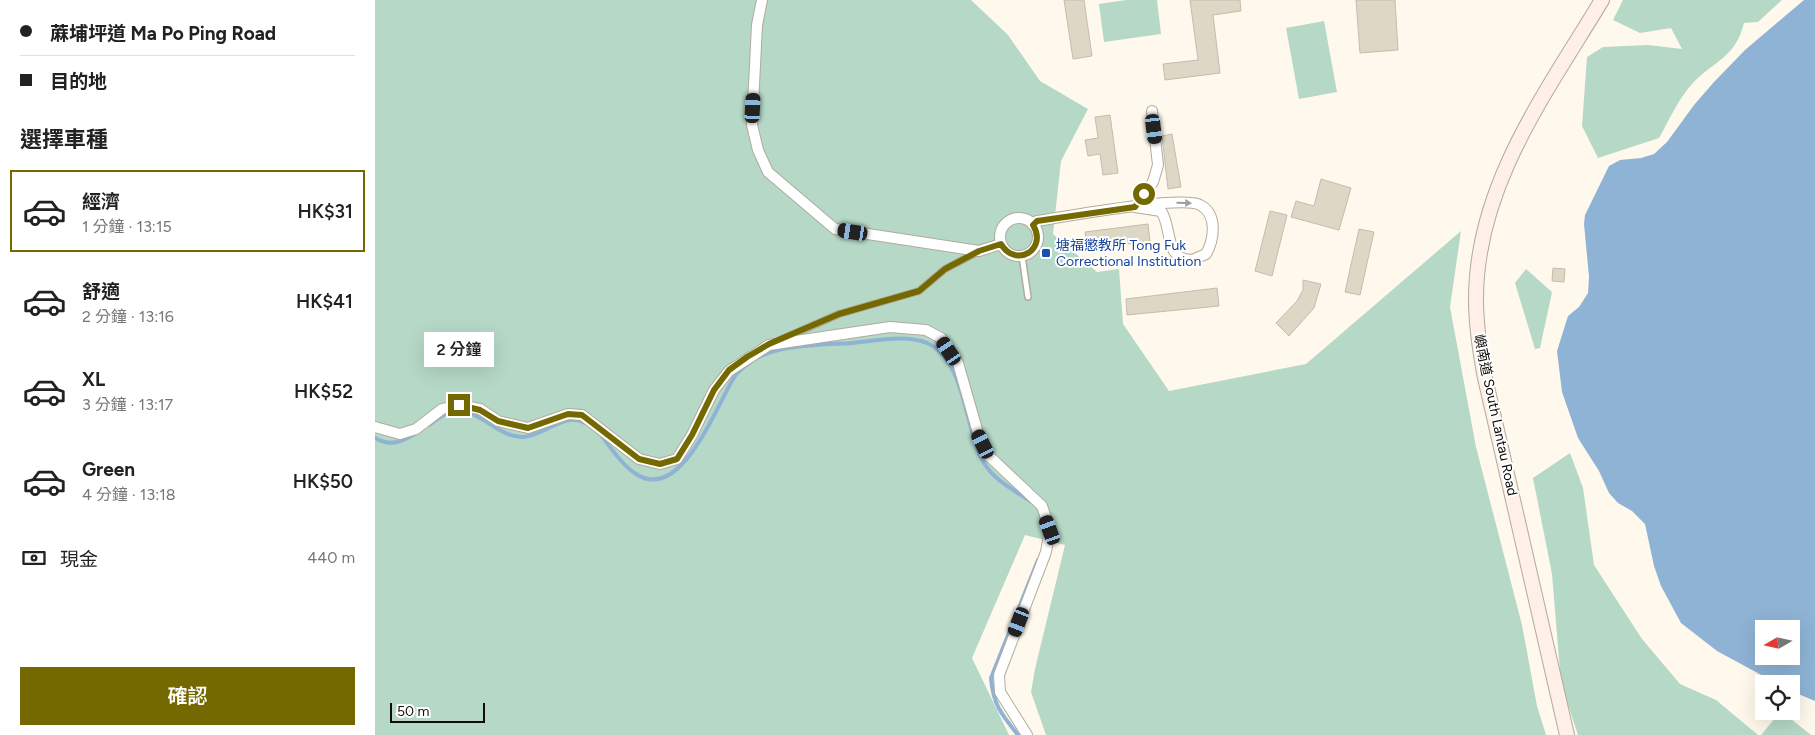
<!DOCTYPE html>
<html lang="zh-TW">
<meta charset="utf-8">
<style>
:root{--surface:#fff;--page:#f2f2f2;--text:#222;--muted:#767676;--line:#e0e0e0;--accent:#746900}
body{margin:0;font-family:Figtree,"Noto Sans TC",sans-serif;background:var(--page);color:var(--text);height:100vh;display:flex;flex-direction:column;font-size:19px;white-space:nowrap}
*{box-sizing:border-box;margin:0}
p{font-size:16px;color:var(--muted)}
.icon{flex:none;width:28px;height:28px;fill:none;stroke:currentColor;stroke-width:2;stroke-linecap:round;stroke-linejoin:round}
.map{position:relative;flex:1;overflow:hidden}
.drawer{display:flex;flex-direction:column;background:var(--surface);width:375px}
.drawer>*{flex:none}
.guide{display:grid;align-content:center;height:110px;padding:0 20px;background:var(--surface)}
.needle{width:32px;rotate:261deg}
.controls{position:absolute;left:1380px;top:620px;display:grid;gap:10px}
.controls a{display:grid;place-items:center;width:45px;height:45px;border-radius:0px;background:var(--surface);box-shadow:0 5px 20px #0002;font-size:25px}
.scale{position:absolute;left:15px;bottom:12px;width:95px;box-sizing:border-box;padding-left:5px;border:2px solid #0f0d08;border-top:0;font-size:14px;line-height:18px;white-space:nowrap;color:#0f0d08;-webkit-text-stroke:4px #fff;paint-order:stroke}
.end{position:absolute;width:22px;height:22px;margin:-11px;border:6px solid #746900;background:#fff;box-shadow:0 0 0 2px #fff}
.from{border-radius:50%}
.bubble{position:absolute;height:35px;border-radius:0px;background:var(--surface);box-shadow:0 5px 20px #0002;font-size:16px;font-weight:600;line-height:35px;text-align:center}
.car{position:absolute;width:15px;height:30px;margin:-15px -8px;border-radius:6px;box-shadow:0 0 4px 1px #0007;background:linear-gradient(#222 24%,#8ab4d8 0 40%,#222 0 76%,#8ab4d8 0 86%,#222 0)}
.guide b{display:flex;align-items:center;gap:18px;height:48px;font-size:19px}
.guide b+b{border-top:1px solid var(--line)}
.guide i{width:12px;height:12px;background:var(--text)}
ul{padding:0;list-style:none}
li{display:flex;align-items:center;gap:15px;height:82px;margin:0 10px 8px;padding:0 10px;border:2px solid transparent;border-radius:0px}
li div{flex:1}
li b{display:block;font-size:19px}
li em{font-style:normal;font-weight:600}
li.current{border-color:var(--accent)}
li>.icon{width:45px;height:45px;stroke-width:1.5}
h2{padding:0 20px;font-size:22px;line-height:60px}
.pay{display:flex;align-items:center;gap:12px;height:55px;padding:0 20px;font-size:19px}
.pay p{margin-inline-start:auto}
.button{display:flex;gap:10px;margin-top:auto;padding:10px 20px}
.button a{flex:1;height:58px;border-radius:0px;background:var(--accent);color:#fff;font-size:20px;font-weight:600;line-height:58px;text-align:center}
main{display:flex;flex:1;min-height:0}
.map>svg:first-child{display:block}
</style>
<main>
<section class="drawer">
<div class="guide">
<b><i class="from"></i>蔴埔坪道 Ma Po Ping Road</b>
<b><i></i>目的地</b>
</div>
<h2>選擇車種</h2>
<ul>
<li class="current"><svg class="icon" aria-label="car" viewBox="0 0 24 24"><path d="M5 17H2v-5l4-1 3-4h7l3 4 3 1v5h-3M9 17h6M6 11h13"/><circle cx="7" cy="17" r="2"/><circle cx="17" cy="17" r="2"/></svg><div><b>經濟</b><p>1 分鐘 · 13:15</p></div><em>HK$31</em></li>
<li><svg class="icon" aria-label="car" viewBox="0 0 24 24"><path d="M5 17H2v-5l4-1 3-4h7l3 4 3 1v5h-3M9 17h6M6 11h13"/><circle cx="7" cy="17" r="2"/><circle cx="17" cy="17" r="2"/></svg><div><b>舒適</b><p>2 分鐘 · 13:16</p></div><em>HK$41</em></li>
<li><svg class="icon" aria-label="car" viewBox="0 0 24 24"><path d="M5 17H2v-5l4-1 3-4h7l3 4 3 1v5h-3M9 17h6M6 11h13"/><circle cx="7" cy="17" r="2"/><circle cx="17" cy="17" r="2"/></svg><div><b>XL</b><p>3 分鐘 · 13:17</p></div><em>HK$52</em></li>
<li><svg class="icon" aria-label="car" viewBox="0 0 24 24"><path d="M5 17H2v-5l4-1 3-4h7l3 4 3 1v5h-3M9 17h6M6 11h13"/><circle cx="7" cy="17" r="2"/><circle cx="17" cy="17" r="2"/></svg><div><b>Green</b><p>4 分鐘 · 13:18</p></div><em>HK$50</em></li>
</ul>
<div class="pay"><svg class="icon" aria-label="cash" viewBox="0 0 24 24"><path d="M3 7h18v10H3z"/><circle cx="12" cy="12" r="2"/></svg>現金<p>440 m</p></div>
<div class="button"><a>確認</a></div>
</section>
<div class="map">
<svg width="1440" height="735" viewBox="0 0 1440 735">
<rect width="100%" height="100%" fill="#fef9ec"/>
<g fill="#b5d8c7">
<polygon points="0,0 596,0 633,35 665,81 713,109 686,161 678,234 722,272 744,269 748,324 794,391 931,364 1086,231 1075,307 1101,447 1147,625 1162,706 1171,735 671,735 656,692 660,669 690,545 650,535 597,658 634,735 0,735"/>
<polygon points="751,0 782,0 786,34 729,42 724,4"/>
<path d="M1248,0H1407L1383,22L1369,23C1360,59 1339,60 1317,84C1304,98 1293,122 1284,138L1223,158L1207,126L1212,57L1228,47L1273,45L1307,49L1296,28L1265,33L1238,20Z"/>
<polygon points="949,21 962,92 924,99 911,28"/>
<polygon points="1151,269 1177,292 1165,348 1160,349 1140,283"/>
<polygon points="1195,453 1208,488 1219,565 1267,639 1305,684 1341,700 1383,735 1203,735 1186,683 1177,574 1158,478"/>
<polygon points="1406,711 1436,735 1386,735"/>
</g>
<path fill="#8eb3d5" fill-rule="evenodd" d="M1429,0H1440V701L1416,691V684H1403L1342,651L1306,623L1286,586L1279,566L1270,524L1257,511L1243,503L1234,493L1224,471L1203,438L1187,392L1182,351L1193,316L1204,307L1213,293L1214,277L1209,224L1210,215L1234,166L1245,160L1266,158L1279,154L1292,142L1319,105L1339,82L1370,50ZM1389,629H1416V656H1389Z"/>
<g fill="none" stroke-linecap="round" stroke-linejoin="round">
<g stroke="#8eb3d5" stroke-width="4">
<path d="M54,425C60,421 66,415 73,413C100,402 121,438 148,437C168,437 189,411 210,423"/>
<path d="M226,435C236,448 247,465 261,474C307,504 342,403 360,376C364,370 372,365 377,361C401,344 448,345 477,343C500,341 530,334 552,343C591,360 589,429 609,463C619,480 639,490 655,501"/>
<path d="M0,438C15,447 27,442 41,433"/>
<path d="M643,735C627,715 618,705 616,678L663,560"/>
</g>
</g>
<g fill="#ddd7c6" stroke="#c3bdad">
<polygon points="689,0 709,0 717,56 698,59"/>
<polygon points="815,0 865,0 866,11 838,15 845,73 790,80 788,64 823,60"/>
<polygon points="981,0 1020,0 1023,50 985,53"/>
<polygon points="735,115 743,173 728,175 725,154 713,156 710,140 723,138 720,117"/>
<polygon points="797,134 806,187 793,189 787,136"/>
<polygon points="946,179 976,188 964,230 916,217 921,201 939,206"/>
<polygon points="895,211 912,215 897,276 880,271"/>
<polygon points="773,224 775,241 713,249 710,232"/>
<polygon points="984,229 999,232 985,295 970,292"/>
<polygon points="1178,268 1190,269 1189,282 1177,281"/>
<polygon points="928,280 946,284 939,308 914,336 901,323 922,301 928,290"/>
<polygon points="842,288 844,306 752,315 751,299"/>
</g>
<g fill="none" stroke-linecap="round" stroke-linejoin="round">
<defs>
<g id="service">
<polyline points="647,256 653,297"/>
<polyline points="405,340 464,314 544,291 570,269 601,253"/>
</g>
<g id="minor">
<polyline points="387,0 382,25 377,125 383,150 393,172 460,229 604,251 626,244"/>
<polyline points="760,207 778,182 783,165 777,111"/>
<circle cx="644" cy="237" r="19"/>
<path d="M658,225L662,221C688,217 807,195 825,205C843,214 839,240 831,254L817,260C788,259 798,228 786,211L760,207"/>
<polyline points="0,427 25,434 41,429 67,409 84,405 105,409 123,421 153,428 193,414 207,415 264,459 285,464 302,459 317,435 339,390 354,371 394,345 515,327 551,330 566,338 583,363 603,433 613,455 667,506 675,530 671,552 624,675 625,692 652,735"/>
</g>
<path id="secondary" d="M1192,735L1110,378C1105,352 1101,326 1101,299C1101,186 1171,93 1227,0"/>
</defs>
<use href="#service" stroke="#b1ab9b" stroke-width="8"/>
<use href="#minor" stroke="#b1ab9b" stroke-width="12"/>
<use href="#secondary" stroke="#b1ab9b" stroke-width="16"/>
<use href="#service" stroke="#fff" stroke-width="5"/>
<use href="#minor" stroke="#fff" stroke-width="10"/>
<use href="#secondary" stroke="#ffefe8" stroke-width="14"/>
</g>
<defs><path id="oneway-solid" d="M-6-.8H1V-3.2L6.5 0L1 3.2V.8H-6Z" transform="scale(1.25)"/></defs>
<use fill="#9f9e9c" href="#oneway-solid" transform="translate(809 203) rotate(2)"/>
<g fill="none" stroke-linecap="round" stroke-linejoin="round">
<path stroke="#746900" stroke-width="6" d="M84,405L105,410L123,421L153,428L193,414L207,415L264,459L285,464L302,459L317,435L339,390L354,370L372,357L394,344L464,314L544,291L570,269L604,251L626,244C641,269 673,249 658,225L662,221L760,207L769,194"/>
</g>
<rect fill="#1a4fb4" stroke="#fff" stroke-width="2" x="666" y="248" width="10" height="10" rx="2.5"/>
<g text-anchor="middle" stroke-width="4" stroke-linejoin="round" paint-order="stroke">
<g font-size="14" fill="#164399" stroke="#fff" text-anchor="start">
<text x="681" y="250">塘福懲教所 Tong Fuk<tspan x="681" dy="16">Correctional Institution</tspan></text>
</g>
<g font-size="14" fill="#0f0d08" stroke="#fff">
<text transform="translate(1121 415) rotate(78)" y="5">嶼南道 South Lantau Road</text>
</g>
</g>
</svg>
<div class="controls">
<a><svg class="needle" viewBox="-14 -14 28 28"><path d="M0-13l5 13h-10z" fill="#e53935"/><path d="M0 13l5-13h-10z" fill="#767676"/></svg></a>
<a><svg class="icon" aria-label="locate" viewBox="0 0 24 24"><circle cx="12" cy="12" r="6"/><path d="M12 2v4M12 18v4M2 12h4M18 12h4"/></svg></a>
</div>
<div class="scale">50 m</div>
<i class="end from" style="left:769px;top:194px"></i>
<i class="end" style="left:84px;top:405px"></i>
<div class="bubble" style="left:49px;top:332px;width:70px">2 分鐘</div>
<i class="car" style="left:378px;top:108px;rotate:3deg"></i>
<i class="car" style="left:779px;top:129px;rotate:173deg"></i>
<i class="car" style="left:478px;top:232px;rotate:279deg"></i>
<i class="car" style="left:574px;top:351px;rotate:326deg"></i>
<i class="car" style="left:608px;top:444px;rotate:334deg"></i>
<i class="car" style="left:675px;top:530px;rotate:340deg"></i>
<i class="car" style="left:644px;top:622px;rotate:201deg"></i>
</div>
</main>
